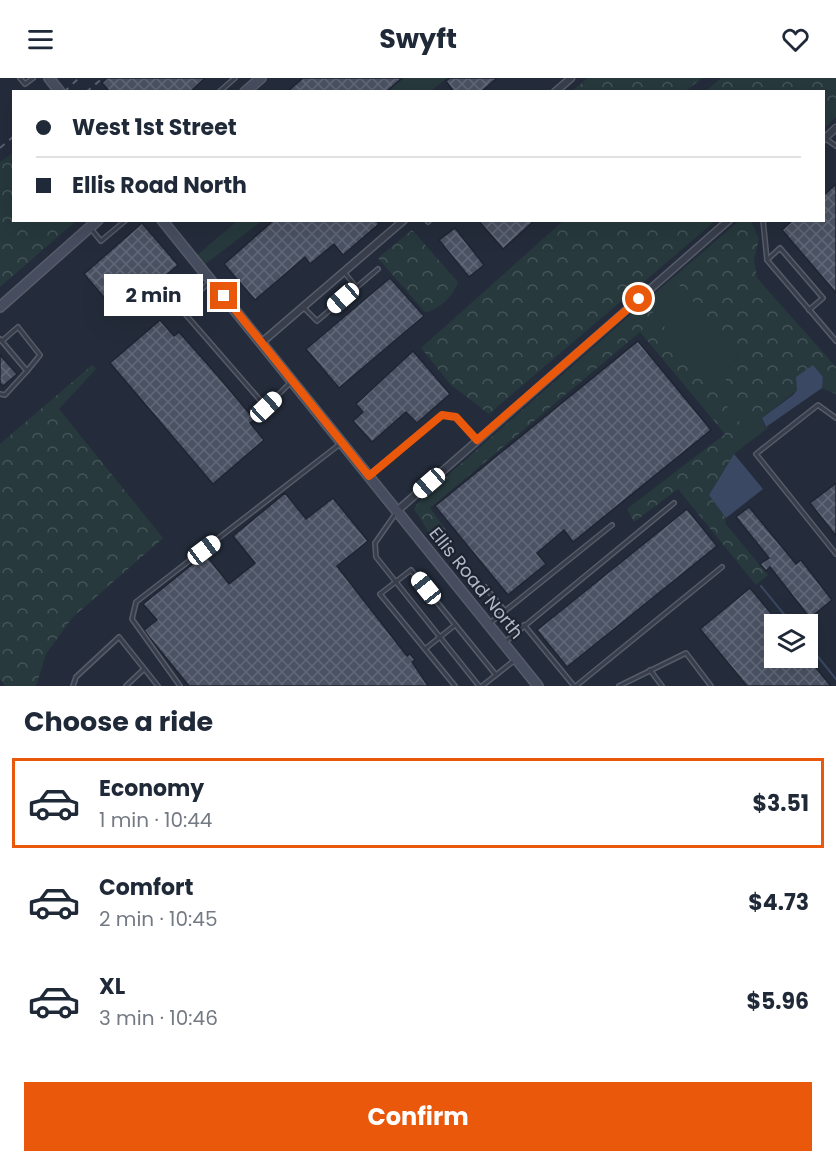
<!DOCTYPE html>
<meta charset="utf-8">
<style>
:root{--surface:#fff;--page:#f2f2f3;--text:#1f2937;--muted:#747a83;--line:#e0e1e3;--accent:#ea580c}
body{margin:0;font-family:Poppins,sans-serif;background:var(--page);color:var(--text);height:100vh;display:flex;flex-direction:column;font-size:22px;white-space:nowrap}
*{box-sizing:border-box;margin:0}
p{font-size:20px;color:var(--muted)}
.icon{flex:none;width:33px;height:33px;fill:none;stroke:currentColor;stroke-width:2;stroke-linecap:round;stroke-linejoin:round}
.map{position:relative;height:608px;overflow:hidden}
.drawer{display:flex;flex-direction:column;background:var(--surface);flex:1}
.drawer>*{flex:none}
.guide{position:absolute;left:12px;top:12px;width:813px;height:132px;border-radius:0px;box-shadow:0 6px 24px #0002;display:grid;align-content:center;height:132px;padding:0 24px;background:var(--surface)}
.controls{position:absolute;left:764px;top:536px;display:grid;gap:12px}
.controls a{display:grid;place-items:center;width:54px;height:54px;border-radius:0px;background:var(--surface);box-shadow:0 6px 24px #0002;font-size:30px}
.end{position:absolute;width:27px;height:27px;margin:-14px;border:8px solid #ea580c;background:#fff;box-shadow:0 0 0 3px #fff}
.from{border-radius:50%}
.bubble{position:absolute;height:42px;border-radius:0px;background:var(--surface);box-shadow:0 6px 24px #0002;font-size:20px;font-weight:700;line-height:42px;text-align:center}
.car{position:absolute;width:18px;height:36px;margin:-18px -9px;border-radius:8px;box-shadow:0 0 4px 2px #0007;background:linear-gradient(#fff 24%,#345 0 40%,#fff 0 76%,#345 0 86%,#fff 0)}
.guide b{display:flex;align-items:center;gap:21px;height:57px;font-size:22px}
.guide b+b{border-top:2px solid var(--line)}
.guide i{width:15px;height:15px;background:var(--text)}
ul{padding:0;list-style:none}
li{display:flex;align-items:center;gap:18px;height:90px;margin:0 12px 9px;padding:0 12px;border:3px solid transparent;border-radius:0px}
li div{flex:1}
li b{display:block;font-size:22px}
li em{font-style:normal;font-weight:700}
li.on{border-color:var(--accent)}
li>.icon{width:54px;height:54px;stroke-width:1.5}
h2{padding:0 24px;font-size:27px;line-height:72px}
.primary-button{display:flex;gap:12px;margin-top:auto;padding:12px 24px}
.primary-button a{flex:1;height:69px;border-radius:0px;background:var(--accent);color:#fff;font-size:24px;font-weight:700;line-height:69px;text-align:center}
header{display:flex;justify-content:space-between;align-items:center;height:78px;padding:0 24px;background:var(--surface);font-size:27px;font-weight:700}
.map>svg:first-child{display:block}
</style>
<header><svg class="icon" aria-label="menu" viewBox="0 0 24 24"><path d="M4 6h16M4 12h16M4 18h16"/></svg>Swyft<svg class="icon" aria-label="heart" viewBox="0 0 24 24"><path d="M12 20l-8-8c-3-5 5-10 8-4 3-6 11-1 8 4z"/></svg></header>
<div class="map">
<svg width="836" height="608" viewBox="0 0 836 608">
<defs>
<pattern id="forest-crowns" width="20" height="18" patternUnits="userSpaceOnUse" patternTransform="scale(1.5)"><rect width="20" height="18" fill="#27393d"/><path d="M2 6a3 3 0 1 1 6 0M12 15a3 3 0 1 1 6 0" fill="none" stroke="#445458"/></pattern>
<pattern id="building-cross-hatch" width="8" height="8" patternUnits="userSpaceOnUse" patternTransform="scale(1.5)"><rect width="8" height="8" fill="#4a5263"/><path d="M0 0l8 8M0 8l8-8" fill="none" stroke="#626978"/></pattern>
</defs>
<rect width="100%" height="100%" fill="#242c3b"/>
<g fill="#27393d">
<polygon points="404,0 447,0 431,13 388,13"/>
<polygon points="237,143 262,143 204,187 196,178"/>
<polygon points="679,206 739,278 728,290 751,342 762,340 765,349 769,349 734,376 745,351 645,224 661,210 664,213"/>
</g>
<g fill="url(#forest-crowns)">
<polygon points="588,0 702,0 686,13 572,13"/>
<polygon points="721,0 836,0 836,39 824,50 824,14 706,13"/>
<polygon points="13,75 14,142 76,143 0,209 0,84"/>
<polygon points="563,143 715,143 489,336 451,307 421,270"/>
<polygon points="739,143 751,143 759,161 754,182 757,200 836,289 836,316 822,310 823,299 797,312 762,340 751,342 725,307 728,290 739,278 679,207 664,213 661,210"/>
<path d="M412,152L458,204C454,217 438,233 425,234L378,180Z"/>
<polygon points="645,224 746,352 734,376 709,417 726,440 725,445 768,497 756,507 678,411 634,444 627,431 725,356 640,254 430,430 446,452 435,464 414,431 420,422"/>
<polygon points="92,287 96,291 59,331 163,460 72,540 46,576 36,608 5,608 0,601 0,366"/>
</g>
<g fill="#3a4863">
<polygon points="813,287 823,299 822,310 766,349 762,340 793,317 797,312 796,299"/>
<polygon points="734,376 763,411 726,440 709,417"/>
</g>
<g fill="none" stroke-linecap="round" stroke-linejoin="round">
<g stroke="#3a4863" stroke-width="2">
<polyline points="761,508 792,546"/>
<polyline points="807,565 836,601"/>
</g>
</g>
<g fill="url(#building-cross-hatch)" stroke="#1f2532" stroke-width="1.5">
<polygon points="107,0 205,0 190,14 110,14 102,5"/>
<polygon points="303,0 402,0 386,14 287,14"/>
<polygon points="450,0 497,0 481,14 454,14 446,3"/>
<polygon points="836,106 836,215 782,152 793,142 824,142 824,117"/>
<polygon points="274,142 376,142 379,146 343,177 334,166 310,186 305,179 255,222 224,186"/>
<polygon points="478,142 535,142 503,171"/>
<polygon points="142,145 178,187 119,237 84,196"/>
<polygon points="455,150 484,187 469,199 439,162"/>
<polygon points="390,200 424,238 339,310 306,271"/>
<polygon points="160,242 174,258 179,254 217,297 255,342 250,345 264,362 213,406 110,285"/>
<polygon points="638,263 711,352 573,464 564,452 537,475 546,486 508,517 435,428"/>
<polygon points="413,273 450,316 417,345 406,334 372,364 353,343 363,334 356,326"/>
<polygon points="0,277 17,296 3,308 0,305"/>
<polygon points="836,405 836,458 810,425"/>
<polygon points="285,415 306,441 333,420 368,463 337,488 407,578 410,576 415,582 412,584 428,608 189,608 149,559 144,552 157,542 143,526 205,476 229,506 255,485 233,458"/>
<polygon points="749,429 796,486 801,482 832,522 810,540 770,489 766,493 760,486 769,480 736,439"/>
<polygon points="687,431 717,468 567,589 537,552"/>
<polygon points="750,510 780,546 774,546 774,579 807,579 831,608 747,608 700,551"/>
</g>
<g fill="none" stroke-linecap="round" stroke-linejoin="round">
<defs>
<g id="lane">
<polyline points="20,0 25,6 33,0"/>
<polyline points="219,14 235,0"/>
<polyline points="826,61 836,68"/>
<polyline points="763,142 767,182 836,263"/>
<polyline points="428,144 430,142"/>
<polyline points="91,151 101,163 126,142"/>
<polyline points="767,182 780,170 823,220 809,232"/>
<polyline points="344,194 356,209"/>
<polyline points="210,204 180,230 266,329 291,304"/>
<polyline points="303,229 317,243 378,191"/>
<polyline points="0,261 27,293 5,317 0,316"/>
<polyline points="2,263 18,249 40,277 27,293"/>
<polyline points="836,340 818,327 756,376 836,476"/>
<polyline points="370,396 442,337 456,339 477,361"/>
<polyline points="396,435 375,465 376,479 479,608"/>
<polyline points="485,509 505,533"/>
<polyline points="490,545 612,447"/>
<polyline points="524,547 574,608"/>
<polyline points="505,564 674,425"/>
<polyline points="425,571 455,547"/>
<polyline points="650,592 662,608"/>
<polyline points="73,608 76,599 119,559 158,608"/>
<polyline points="126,608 144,591"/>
<polyline points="180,608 132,541 136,524 340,366"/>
<polyline points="455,608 380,516 411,492 496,597"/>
<polyline points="482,608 515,582"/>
<polyline points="576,608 722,489"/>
<polyline points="619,608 686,575 711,608"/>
</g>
<g id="street">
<polyline points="555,14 571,0"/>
<polyline points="824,61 836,50"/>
<polyline points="261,265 404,142"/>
<polyline points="397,433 729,142"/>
</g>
<g id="secondary">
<polyline points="49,0 60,14"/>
<polyline points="245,14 261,0"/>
<polyline points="162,142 538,608"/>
<polyline points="0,229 98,142"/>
</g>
</defs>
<use href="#lane" stroke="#565c69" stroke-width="6"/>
<use href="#street" stroke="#565c69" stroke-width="9"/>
<use href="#secondary" stroke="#565c69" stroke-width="12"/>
<use href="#lane" stroke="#383e4b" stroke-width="3"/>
<use href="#street" stroke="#383e4b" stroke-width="6"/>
<use href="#secondary" stroke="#464d5e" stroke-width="9"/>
<g stroke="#5a6172" stroke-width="2" stroke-dasharray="6 6" stroke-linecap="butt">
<polyline points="64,14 79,0"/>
<polyline points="86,14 103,0"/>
<polyline points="0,70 14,58"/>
</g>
</g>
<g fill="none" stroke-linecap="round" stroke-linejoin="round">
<polyline stroke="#ea580c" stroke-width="8" points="224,218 369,398 442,337 456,339 477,362 639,221"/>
</g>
<g text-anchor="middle" stroke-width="4.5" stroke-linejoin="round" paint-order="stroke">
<g font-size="18" fill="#b3b9c7" stroke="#1d2330">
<text transform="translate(476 505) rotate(51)" y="6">Ellis Road North</text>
</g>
</g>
</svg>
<div class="controls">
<a><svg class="icon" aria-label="layers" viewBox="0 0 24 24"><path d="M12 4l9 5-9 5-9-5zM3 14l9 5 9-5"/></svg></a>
</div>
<i class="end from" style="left:639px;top:221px"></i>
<i class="end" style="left:224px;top:218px"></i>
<div class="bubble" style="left:104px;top:196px;width:99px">2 min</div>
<i class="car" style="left:343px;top:220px;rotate:229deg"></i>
<i class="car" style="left:266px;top:329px;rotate:47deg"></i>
<i class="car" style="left:429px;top:405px;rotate:229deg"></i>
<i class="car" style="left:204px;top:472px;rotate:53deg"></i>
<i class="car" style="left:426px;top:510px;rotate:321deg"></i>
<div class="guide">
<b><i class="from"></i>West 1st Street</b>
<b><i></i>Ellis Road North</b>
</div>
</div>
<section class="drawer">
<h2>Choose a ride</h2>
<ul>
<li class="on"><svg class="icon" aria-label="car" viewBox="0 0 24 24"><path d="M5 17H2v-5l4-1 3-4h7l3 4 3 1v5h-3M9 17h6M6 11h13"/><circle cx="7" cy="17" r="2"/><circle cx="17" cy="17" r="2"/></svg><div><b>Economy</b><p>1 min · 10:44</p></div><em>$3.51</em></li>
<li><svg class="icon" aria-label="car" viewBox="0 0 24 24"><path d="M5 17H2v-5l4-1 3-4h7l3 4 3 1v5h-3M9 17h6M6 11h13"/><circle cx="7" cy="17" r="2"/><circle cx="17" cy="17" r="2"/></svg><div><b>Comfort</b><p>2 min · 10:45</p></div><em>$4.73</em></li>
<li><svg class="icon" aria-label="car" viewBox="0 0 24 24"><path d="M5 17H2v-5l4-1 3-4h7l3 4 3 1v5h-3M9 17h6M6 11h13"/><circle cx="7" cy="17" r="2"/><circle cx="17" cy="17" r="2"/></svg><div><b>XL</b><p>3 min · 10:46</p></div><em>$5.96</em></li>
</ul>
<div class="primary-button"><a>Confirm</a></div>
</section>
